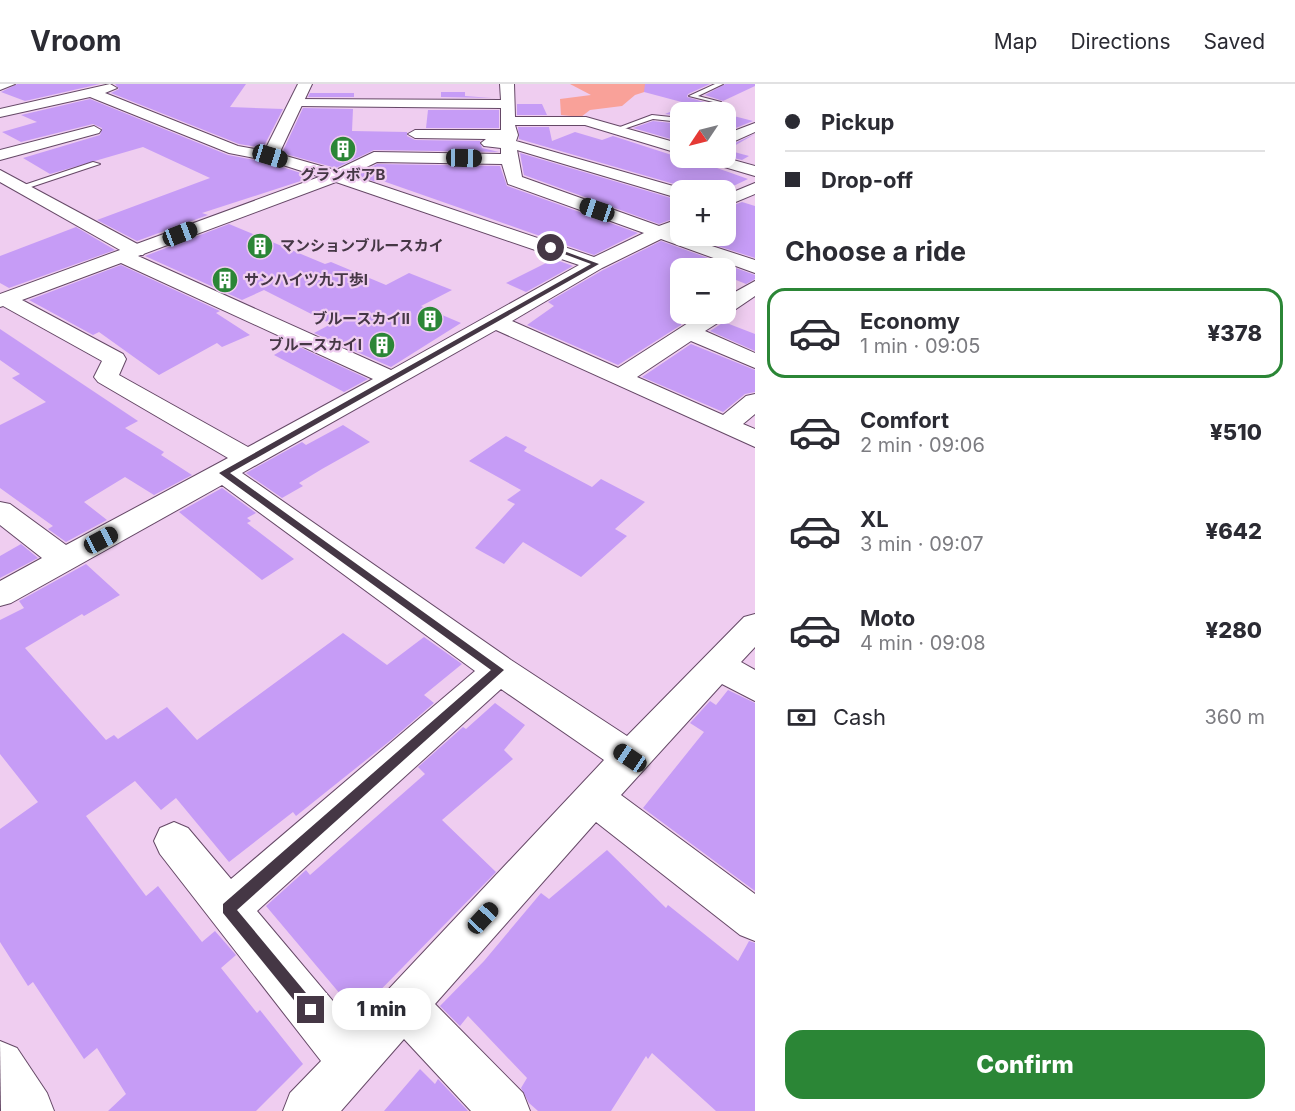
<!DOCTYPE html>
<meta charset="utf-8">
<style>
:root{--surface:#fff;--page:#f7f7f7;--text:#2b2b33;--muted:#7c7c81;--line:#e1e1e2;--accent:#2b8636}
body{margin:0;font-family:Inter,"Noto Sans JP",sans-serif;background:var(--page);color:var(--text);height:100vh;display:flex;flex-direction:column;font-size:22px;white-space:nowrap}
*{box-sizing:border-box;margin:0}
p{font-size:20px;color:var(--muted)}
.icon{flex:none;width:33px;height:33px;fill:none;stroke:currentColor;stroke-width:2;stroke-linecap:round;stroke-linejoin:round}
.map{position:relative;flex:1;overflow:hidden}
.panel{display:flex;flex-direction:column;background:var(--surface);width:540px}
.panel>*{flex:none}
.top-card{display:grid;align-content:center;height:132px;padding:0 30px;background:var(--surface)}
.needle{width:39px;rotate:235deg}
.buttons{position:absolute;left:670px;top:18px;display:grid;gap:12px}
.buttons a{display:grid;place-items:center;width:66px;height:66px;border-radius:12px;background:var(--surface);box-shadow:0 3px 15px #0003;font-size:30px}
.end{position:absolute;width:27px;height:27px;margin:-14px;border:8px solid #453745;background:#fff;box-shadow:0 0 0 3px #fff}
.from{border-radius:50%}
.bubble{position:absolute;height:42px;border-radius:18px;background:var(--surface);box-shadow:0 3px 15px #0003;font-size:20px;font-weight:800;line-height:42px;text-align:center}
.car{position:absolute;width:18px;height:36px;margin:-18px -9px;border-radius:8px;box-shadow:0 0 4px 2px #0007;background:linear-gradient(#222 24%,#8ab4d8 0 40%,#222 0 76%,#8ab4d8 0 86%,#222 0)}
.top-card b{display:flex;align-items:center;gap:21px;height:57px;font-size:22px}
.top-card b+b{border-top:2px solid var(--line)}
.top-card i{width:15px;height:15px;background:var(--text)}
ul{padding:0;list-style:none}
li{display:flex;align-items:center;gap:18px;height:90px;margin:0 12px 9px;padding:0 18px;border:3px solid transparent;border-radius:18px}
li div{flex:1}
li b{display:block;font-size:22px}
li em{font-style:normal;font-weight:800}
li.active{border-color:var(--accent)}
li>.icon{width:54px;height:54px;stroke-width:1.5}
h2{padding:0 30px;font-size:27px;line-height:72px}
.pay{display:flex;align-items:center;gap:15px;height:66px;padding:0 30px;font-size:22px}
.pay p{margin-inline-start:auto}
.primary-button{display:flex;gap:12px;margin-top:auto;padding:12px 30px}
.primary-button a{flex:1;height:69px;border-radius:18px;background:var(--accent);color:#fff;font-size:24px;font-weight:800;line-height:69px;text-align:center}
header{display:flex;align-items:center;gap:36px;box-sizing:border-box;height:84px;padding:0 30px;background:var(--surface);border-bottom:2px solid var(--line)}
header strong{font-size:28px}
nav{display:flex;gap:33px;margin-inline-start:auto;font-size:21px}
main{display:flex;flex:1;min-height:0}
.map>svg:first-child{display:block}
</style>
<header>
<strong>Vroom</strong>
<nav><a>Map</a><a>Directions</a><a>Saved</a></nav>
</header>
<main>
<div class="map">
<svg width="755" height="1027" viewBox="0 0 755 1027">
<rect width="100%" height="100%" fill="#efcdf0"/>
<polygon fill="#f9a199" points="570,0 662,0 660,3 635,11 622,22 590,26 581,33 561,31 560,15 591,11"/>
<g fill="#c69cf6">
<polygon points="17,0 100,0 25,17 1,8"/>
<polygon points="115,0 246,0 230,23 283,25 263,64 239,60 111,9 119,5"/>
<polygon points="645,0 710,0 688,10 687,13 714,21 707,24 722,28 681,28 681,32 665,30 689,20 644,8"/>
<polygon points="725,0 755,0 755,2 723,17 705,11"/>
<polygon points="441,8 465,8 465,12 492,14 441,13"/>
<polygon points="310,9 354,9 354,13 308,13"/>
<polygon points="90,15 228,71 270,79 313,93 202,129 208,131 137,157 97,136 210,94 143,63 50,90 23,74 100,51 102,44 93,40 21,58 2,48 37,38 21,31"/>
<polygon points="517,20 542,20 547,31 517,31"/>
<polygon points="303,24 353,25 352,47 407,48 407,52 415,56 480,57 482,64 499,68 374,66 336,84 282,69"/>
<polygon points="428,26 499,26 499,44 426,44"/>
<polygon points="726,30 753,37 726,48"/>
<polygon points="653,37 681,40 681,58 633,44"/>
<polygon points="518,43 549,43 552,57 575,48 602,56 613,52 681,74 700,74 703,79 748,95 725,106 689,106 688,104 519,55"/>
<polygon points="755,50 727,66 749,72 742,76 726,72 726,63"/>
<polygon points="520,69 681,117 681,132 659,140 524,91"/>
<polygon points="377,80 500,82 507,102 638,149 594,171 380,96 376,98 356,91"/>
<polygon points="742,118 755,122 755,174 687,152 726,152 726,124"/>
<polygon points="229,140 325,180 331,178 386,201 409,189 452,206 421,222 461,239 391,283 314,249 331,240 264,206 242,216 145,172"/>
<polygon points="76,143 115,166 9,204 0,199 0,172"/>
<polygon points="661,157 755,191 755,195 746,200 726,192 726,184 681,184 681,241 618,281 527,241 554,222 548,218 603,186"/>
<polygon points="554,175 573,182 526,208 506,199"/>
<polygon points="121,181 220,227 216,229 250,251 222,263 217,259 159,291 99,248 93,251 29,216"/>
<polygon points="724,238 755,250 755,267 710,247"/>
<polygon points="0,245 138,337 125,344 164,368 161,371 192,391 154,411 125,393 84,418 107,436 105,437 66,458 48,445 53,442 0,404 0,341 46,318 12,294 20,290 0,276"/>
<polygon points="293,260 368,295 344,308 274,271"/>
<polygon points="691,260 755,286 755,308 745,310 723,328 642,293"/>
<polygon points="343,341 370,358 322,385 299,399 303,402 282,414 246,389 302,358 306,361"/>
<polygon points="506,352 527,363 524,367 592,403 601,395 645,418 615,445 627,452 581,493 523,458 504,480 475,464 515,420 507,416 521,406 469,377"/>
<polygon points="222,404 256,429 247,434 251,437 247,439 294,475 262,496 179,428"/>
<polygon points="21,460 38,474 0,494 0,472"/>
<polygon points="86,480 120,511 84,532 82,530 25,564 106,656 114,651 118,655 167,623 197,656 343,549 387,581 424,553 462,580 424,611 434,619 391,656 296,732 293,728 229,778 176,714 161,726 135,697 86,732 146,812 158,802 202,858 215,847 236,871 221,884 257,929 260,926 303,980 256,1027 108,1027 126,1010 97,964 84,975 33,898 28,902 0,858 0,745 38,718 0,670 0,536 24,524 19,517"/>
<polygon points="728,606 755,619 755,807 643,724 704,648 690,639 710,617 716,621"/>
<polygon points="495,619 525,641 504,666 513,675 442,736 496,788 357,930 266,822 306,786 310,791 425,690 418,683 463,643 466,645"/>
<polygon points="607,766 666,824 668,821 738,877 749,857 755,859 755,1027 716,1027 652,969 648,975 646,972 611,1027 538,1027 529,1019 521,1004 527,994 468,932 460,942 440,922 484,877 541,809 549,815"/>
<polygon points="420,985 435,1000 438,995 468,1027 384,1027"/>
</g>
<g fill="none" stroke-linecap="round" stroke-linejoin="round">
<defs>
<g id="lane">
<polygon points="715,0 723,0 698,12 721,18 721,20 689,12"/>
<polygon points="652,31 680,34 681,38 653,35 618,47 612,46"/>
<polygon points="93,78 100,80 25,105 18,103"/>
</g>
<g id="street">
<polygon points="0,0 15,0 0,6"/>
<polygon points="110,0 117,4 105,9 238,62 276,69 278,72 270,77 229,69 90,13 0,33 0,25"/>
<path d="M500,0H514L515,33H586L681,60V70L585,41H515L518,51L516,57L687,106H681V115L517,66L522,93L659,142L681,134V146L676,148L681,152L755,176V189L661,155L602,184L512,237L618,284L702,230H726V213L755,197V212L733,227L726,229L724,235L705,247L755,269V284L691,257L637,293L723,331L746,312L755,310V330L743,340L755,345V363L496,246L242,389L511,576L627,652L744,533L755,530V563L741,578L755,586V617L722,600L621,711L755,810V857L740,851L596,738L435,920L523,1009L530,1027H471L404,955L341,1027H283L290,1009L321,977L160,770L154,757L160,744L174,738L188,744L231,795L475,587L222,401L11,519L0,522V497L42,474L0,441V418L10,420L66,461L228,374L98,298L94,293L102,277L3,222L0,223V210L330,89L374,68L501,70V64L484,62L481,59L486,55L415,54L408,50L415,46H501V24L297,22L292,21V15L501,16ZM377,78L502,80L508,100L644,149L594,173L350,91ZM336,98L579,181L391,286L138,172ZM121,179L373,295L248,363L119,291L126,275L123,270L22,216ZM501,605L604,676L354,942L257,827Z"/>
<polygon points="755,39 755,48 726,61 726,50"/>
<polygon points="94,42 101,46 99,49 0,76 0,66"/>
<polygon points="702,74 726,74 755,82 755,92 704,77"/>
<polygon points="755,99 755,110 726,122 726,111"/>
<polygon points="0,957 17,964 47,1009 54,1027 1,1027"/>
</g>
<g id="secondary">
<polygon points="298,0 312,0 279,70 342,88 345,92 342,96 330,96 264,75 262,72"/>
<polygon points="0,86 143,163 146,167 143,171 129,171 0,98"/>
</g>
</defs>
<use href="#lane" stroke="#654866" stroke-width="2"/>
<use href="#street" stroke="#654866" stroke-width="2"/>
<use href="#secondary" stroke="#654866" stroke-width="2"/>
<use href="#lane" fill="#fff" fill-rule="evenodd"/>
<use href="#street" fill="#fff" fill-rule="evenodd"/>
<use href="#secondary" fill="#fff" fill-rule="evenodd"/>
</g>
<polygon fill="#453745" points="553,163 599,180 230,389 504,586 237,826 316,921 316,931 311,933 306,931 223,829 223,820 491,586 219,389 591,180 548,164"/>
<defs>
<symbol id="building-disc" viewBox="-11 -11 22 22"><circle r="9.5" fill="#2b8636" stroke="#efcdf0"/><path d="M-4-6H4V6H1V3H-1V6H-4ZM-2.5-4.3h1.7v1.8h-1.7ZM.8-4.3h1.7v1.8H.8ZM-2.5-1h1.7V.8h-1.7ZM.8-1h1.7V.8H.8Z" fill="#fff"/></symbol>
</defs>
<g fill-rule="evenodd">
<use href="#building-disc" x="328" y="50" width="30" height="30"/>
<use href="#building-disc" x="245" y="147" width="30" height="30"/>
<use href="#building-disc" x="210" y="181" width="30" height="30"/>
<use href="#building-disc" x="415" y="220" width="30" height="30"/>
<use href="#building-disc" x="367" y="246" width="30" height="30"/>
</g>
<g text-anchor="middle" stroke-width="4.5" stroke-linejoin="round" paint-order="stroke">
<g font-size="15" font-weight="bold" fill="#453745" stroke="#efcdf0" text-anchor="start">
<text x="343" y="96" text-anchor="middle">グランボアB</text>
<text x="280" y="167">マンションブルースカイ</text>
<text x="244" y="201">サンハイツ九丁歩Ⅰ</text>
<text x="410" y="240" text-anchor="end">ブルースカイⅡ</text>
<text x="362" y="266" text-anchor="end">ブルースカイⅠ</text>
</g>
</g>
</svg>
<div class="buttons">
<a><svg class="needle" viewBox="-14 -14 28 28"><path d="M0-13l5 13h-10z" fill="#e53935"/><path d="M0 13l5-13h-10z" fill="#7c7c81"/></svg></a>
<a>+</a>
<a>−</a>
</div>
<i class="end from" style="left:551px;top:164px"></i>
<i class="end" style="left:311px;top:926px"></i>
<div class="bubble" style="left:332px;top:904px;width:99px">1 min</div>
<i class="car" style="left:270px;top:72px;rotate:107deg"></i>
<i class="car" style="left:464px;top:74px;rotate:91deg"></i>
<i class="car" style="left:597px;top:126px;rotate:289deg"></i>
<i class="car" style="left:180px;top:150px;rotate:69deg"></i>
<i class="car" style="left:101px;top:456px;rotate:62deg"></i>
<i class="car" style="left:630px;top:674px;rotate:304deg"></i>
<i class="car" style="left:483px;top:834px;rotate:43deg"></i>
</div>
<section class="panel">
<div class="top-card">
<b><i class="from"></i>Pickup</b>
<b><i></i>Drop-off</b>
</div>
<h2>Choose a ride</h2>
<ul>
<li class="active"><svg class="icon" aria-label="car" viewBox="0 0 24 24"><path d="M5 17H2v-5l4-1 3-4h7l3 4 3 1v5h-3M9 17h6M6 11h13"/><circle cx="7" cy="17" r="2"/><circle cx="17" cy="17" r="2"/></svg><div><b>Economy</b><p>1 min · 09:05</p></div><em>¥378</em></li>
<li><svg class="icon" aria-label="car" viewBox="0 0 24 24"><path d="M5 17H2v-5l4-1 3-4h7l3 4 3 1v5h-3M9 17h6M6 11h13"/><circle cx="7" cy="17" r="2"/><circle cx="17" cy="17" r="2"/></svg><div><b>Comfort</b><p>2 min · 09:06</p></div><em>¥510</em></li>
<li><svg class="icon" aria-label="car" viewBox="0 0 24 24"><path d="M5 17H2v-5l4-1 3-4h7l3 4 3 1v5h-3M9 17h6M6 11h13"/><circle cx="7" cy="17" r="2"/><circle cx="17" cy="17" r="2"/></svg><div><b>XL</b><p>3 min · 09:07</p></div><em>¥642</em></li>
<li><svg class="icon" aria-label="car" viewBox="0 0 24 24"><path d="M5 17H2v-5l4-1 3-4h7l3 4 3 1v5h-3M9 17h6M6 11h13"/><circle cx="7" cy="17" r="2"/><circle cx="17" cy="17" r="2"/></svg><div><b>Moto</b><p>4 min · 09:08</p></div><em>¥280</em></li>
</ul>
<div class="pay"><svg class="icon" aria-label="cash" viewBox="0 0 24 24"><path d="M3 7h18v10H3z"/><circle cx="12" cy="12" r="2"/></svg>Cash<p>360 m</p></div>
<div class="primary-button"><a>Confirm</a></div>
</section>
</main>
